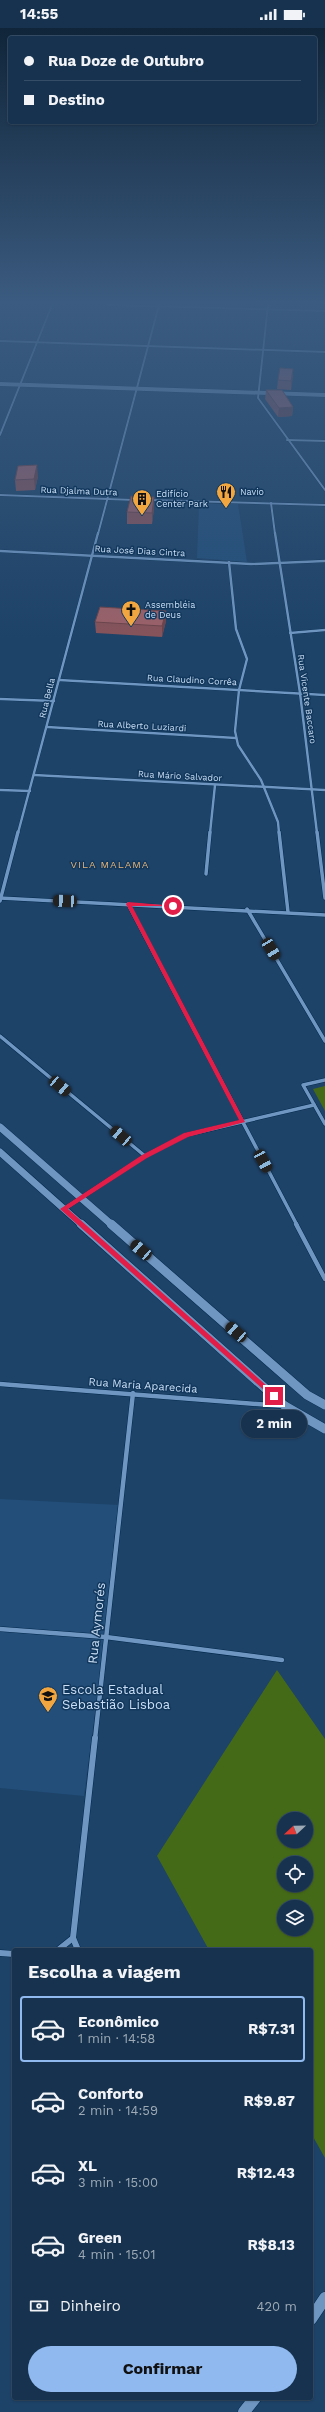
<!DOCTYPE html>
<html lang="pt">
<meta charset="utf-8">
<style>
:root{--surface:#16324e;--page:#1f3a55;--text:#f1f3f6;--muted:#9eaab6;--line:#354d66;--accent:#90b9f0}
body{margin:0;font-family:"Work Sans",sans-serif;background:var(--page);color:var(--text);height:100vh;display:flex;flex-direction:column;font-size:15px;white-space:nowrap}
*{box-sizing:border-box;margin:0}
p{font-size:13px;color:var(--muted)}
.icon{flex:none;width:22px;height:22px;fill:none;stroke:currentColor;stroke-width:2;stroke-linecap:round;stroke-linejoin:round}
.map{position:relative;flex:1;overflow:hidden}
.panel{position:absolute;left:12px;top:1920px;width:301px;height:452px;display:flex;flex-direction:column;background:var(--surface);border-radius:4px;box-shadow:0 1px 3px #0004,0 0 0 1px var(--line)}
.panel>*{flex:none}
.guide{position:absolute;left:8px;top:8px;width:309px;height:88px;border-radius:4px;box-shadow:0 1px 3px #0004,0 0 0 1px var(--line);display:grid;align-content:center;height:88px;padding:0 16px;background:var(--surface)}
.needle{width:26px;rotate:248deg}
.buttons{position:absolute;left:277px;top:1784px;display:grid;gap:8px}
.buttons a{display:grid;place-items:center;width:36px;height:36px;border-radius:50%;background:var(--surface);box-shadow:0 1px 3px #0004,0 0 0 1px var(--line);font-size:20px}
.end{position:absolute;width:18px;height:18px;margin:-9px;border:5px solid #e11d48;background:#fff;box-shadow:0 0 0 2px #fff}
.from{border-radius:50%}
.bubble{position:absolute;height:28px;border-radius:14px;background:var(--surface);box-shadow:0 1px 3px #0004,0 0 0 1px var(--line);font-size:13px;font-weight:700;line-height:28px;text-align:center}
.car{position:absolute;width:12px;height:24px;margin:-12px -6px;border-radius:5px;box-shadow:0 0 3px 1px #0007;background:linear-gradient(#222 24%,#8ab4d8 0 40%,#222 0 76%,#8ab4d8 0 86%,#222 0)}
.guide b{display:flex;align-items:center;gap:14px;height:38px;font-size:15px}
.guide b+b{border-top:1px solid var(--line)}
.guide i{width:10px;height:10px;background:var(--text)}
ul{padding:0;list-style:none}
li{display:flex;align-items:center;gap:12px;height:66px;margin:0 8px 6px;padding:0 8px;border:2px solid transparent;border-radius:4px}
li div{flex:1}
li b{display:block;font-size:15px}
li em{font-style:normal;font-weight:700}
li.on{border-color:var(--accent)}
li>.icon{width:36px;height:36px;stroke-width:1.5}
h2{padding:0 16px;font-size:18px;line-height:48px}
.pay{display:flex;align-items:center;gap:10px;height:44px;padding:0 16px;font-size:15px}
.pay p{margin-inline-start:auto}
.action{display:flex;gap:8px;margin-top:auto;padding:8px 16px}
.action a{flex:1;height:46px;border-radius:24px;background:var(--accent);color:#111;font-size:16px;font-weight:700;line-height:46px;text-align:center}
.status{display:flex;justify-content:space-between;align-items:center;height:28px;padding:0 20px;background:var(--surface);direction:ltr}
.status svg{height:11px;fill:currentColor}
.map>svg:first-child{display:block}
</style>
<div class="status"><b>14:55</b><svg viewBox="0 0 49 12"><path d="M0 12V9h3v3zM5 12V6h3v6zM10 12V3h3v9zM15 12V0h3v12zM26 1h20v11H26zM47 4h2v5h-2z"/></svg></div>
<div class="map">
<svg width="325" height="2384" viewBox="0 0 325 2384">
<rect width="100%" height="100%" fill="#1e4368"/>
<g fill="#224e79">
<polygon points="199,476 238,476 247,534 197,530"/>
<polygon points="0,1471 119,1477 105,1609 84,1768 0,1760"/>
</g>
<g fill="#456a17" fill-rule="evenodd">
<polygon points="325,1058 325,1083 313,1061"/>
<path d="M277,1642L325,1711V2130L311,2105V1922H209L157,1828ZM284,1791H306V1813H284ZM284,1835H306V1857H284ZM284,1879H306V1901H284Z"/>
</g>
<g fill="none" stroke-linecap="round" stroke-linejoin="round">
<defs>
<g id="street-far4">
<polyline points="107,277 325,283"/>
<polyline points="268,277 258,370 325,462"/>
<polyline points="0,313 325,324"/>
<polyline points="0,407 52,277"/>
<polyline points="287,412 325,413"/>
<polyline points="0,467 134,472"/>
<polyline points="150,472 325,477"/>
<polyline points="271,475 275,506"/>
<polyline points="98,506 159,277"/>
</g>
<g id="street-far3">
<polyline points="275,505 300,665 317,805"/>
<polyline points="0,523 251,536 325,533"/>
<polyline points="229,534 236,601 247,631 239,662 235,703 238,717 261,752 278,794 279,805"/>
<polyline points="290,605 325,602"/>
<polyline points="59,652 325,667"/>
<polyline points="0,671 54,673"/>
<polyline points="47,699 236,710"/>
<polyline points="34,747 325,762"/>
<polyline points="0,762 30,763"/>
<polyline points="18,805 98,505"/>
<polyline points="210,805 215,757"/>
</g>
<g id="street-far2">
<polyline points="279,804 288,884"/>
<polyline points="317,804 325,870"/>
<polyline points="206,846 210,804"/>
<polyline points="0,870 325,887"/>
<polyline points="0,873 18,804"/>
<polyline points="128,876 297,1197"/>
<polyline points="247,881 325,1013"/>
<polyline points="0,1008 145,1128"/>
<polyline points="325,1052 303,1057 325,1096"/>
<polyline points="64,1181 145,1128 186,1107 314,1077"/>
</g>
<g id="street-far1">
<polyline points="296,1196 325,1251"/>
<polyline points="0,1356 283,1378"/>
<polyline points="0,1601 106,1609 282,1632"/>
<polyline points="95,1711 133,1365"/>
</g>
<g id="street">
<polyline points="58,1922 73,1910"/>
<polyline points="78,1922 73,1910 95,1710"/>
<polyline points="0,1925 14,1926"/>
</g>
<polyline id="secondary-far3" points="0,356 325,367"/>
<g id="secondary-far2">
<polyline points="0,1099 112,1197"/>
<polyline points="0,1124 82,1197"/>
</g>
<g id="secondary-far1">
<polyline points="81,1196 285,1378 325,1401"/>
<polyline points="111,1196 307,1367 325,1377"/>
</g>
<g id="secondary">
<polyline points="311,2291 325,2270"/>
<polyline points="244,2384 255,2370"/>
</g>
</defs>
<use href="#street-far4" stroke="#01284b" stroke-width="2.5"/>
<use href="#street-far3" stroke="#01284b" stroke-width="3"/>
<use href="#street-far2" stroke="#01284b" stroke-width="4.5"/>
<use href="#street-far1" stroke="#01284b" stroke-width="5.5"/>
<use href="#street" stroke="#01284b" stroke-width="7"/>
<use href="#secondary-far3" stroke="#01284b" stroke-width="4.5"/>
<use href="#secondary-far2" stroke="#01284b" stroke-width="8"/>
<use href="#secondary-far1" stroke="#01284b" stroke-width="10"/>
<use href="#secondary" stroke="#01284b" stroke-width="13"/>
<use href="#street-far4" stroke="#6f96c1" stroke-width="2"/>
<use href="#street-far3" stroke="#6f96c1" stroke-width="2.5"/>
<use href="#street-far2" stroke="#6f96c1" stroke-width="3.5"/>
<use href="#street-far1" stroke="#6f96c1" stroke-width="4.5"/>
<use href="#street" stroke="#6f96c1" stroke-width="6"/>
<use href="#secondary-far3" stroke="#6f96c1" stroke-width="4"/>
<use href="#secondary-far2" stroke="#6f96c1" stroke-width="7"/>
<use href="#secondary-far1" stroke="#6f96c1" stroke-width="9"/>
<use href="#secondary" stroke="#6f96c1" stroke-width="12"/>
</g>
<g fill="#86535a">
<polygon points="293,341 291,362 277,361 278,352"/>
<polygon points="266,362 293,379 292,388 278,389 265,371"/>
<polygon points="38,448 35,462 16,463 15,452"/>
<polygon points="154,469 154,480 152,496 127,496 127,484"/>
<polygon points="166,593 162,609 96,605 95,594"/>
</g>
<g fill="#6d444a">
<polygon points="293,341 293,350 291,362 291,353"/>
<polygon points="293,379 292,388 278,389 279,380"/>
<polygon points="37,437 38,448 35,462 34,451"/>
<polygon points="154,469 154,480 152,496 152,485"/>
<polygon points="166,583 166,593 162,609 162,598"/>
</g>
<g fill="#9c6169" stroke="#6d444a">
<polygon points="280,340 293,341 291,353 278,352"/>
<polygon points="266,362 282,362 293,379 279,380"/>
<polygon points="37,437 34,451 15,452 18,438"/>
<polygon points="131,468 154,469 152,485 127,484"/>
<polygon points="100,579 166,583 162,598 95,594"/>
</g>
<linearGradient id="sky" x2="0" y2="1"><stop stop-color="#102539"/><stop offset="0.45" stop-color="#3b5b80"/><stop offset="1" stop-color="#3b5b80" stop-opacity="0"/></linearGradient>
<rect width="325" height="610" fill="url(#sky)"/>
<polygon fill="#e11d48" points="128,874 176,878 132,878 245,1094 188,1109 147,1130 68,1181 276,1366 276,1370 274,1371 60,1181 142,1127 184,1105 239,1092 126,876"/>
<defs>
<symbol id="restaurant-pin" viewBox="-11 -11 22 30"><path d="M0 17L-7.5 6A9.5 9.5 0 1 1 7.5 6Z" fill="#f1a63f" stroke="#12385d"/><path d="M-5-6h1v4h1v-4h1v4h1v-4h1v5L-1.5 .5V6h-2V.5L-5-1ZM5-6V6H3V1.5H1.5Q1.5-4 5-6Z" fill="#111"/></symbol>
<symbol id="building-pin" viewBox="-11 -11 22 30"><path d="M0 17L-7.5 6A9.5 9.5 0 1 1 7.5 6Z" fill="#f1a63f" stroke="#12385d"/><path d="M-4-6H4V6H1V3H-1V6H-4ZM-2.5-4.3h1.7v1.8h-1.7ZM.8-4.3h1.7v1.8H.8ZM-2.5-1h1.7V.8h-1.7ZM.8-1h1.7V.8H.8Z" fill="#111"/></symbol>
<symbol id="church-pin" viewBox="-11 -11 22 30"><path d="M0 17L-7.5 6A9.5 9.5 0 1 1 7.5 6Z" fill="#f1a63f" stroke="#12385d"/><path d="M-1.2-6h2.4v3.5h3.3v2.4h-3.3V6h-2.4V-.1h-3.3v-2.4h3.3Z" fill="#111"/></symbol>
<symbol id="school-pin" viewBox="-11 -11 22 30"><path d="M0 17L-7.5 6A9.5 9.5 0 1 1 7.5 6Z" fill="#f1a63f" stroke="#12385d"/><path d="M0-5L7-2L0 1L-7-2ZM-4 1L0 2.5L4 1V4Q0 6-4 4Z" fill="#111"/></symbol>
</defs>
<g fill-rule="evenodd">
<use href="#restaurant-pin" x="215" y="453" width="22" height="30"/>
<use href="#building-pin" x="131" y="460" width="22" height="30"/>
<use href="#church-pin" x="120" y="571" width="22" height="30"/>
<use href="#school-pin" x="37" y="1657" width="22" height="30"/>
</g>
<g text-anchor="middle" stroke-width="3" stroke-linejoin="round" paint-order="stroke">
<g font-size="9" fill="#cadef5" stroke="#12385d">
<text transform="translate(79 463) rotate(2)" y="3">Rua Djalma Dutra</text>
<text transform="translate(140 523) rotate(3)" y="3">Rua José Dias Cintra</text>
<text transform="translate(192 652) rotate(3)" y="3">Rua Claudino Corrêa</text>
<text transform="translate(47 670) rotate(-76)" y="3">Rua Bella</text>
<text transform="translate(307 671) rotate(82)" y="3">Rua Vicente Baccaro</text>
<text transform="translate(142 698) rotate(3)" y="3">Rua Alberto Luziardi</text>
<text transform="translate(180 748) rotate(3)" y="3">Rua Mário Salvador</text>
</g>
<g font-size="9" fill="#cadef5" stroke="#12385d" text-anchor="start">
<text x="240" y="467">Navio</text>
<text x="156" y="469">Edifício<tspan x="156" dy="10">Center Park</tspan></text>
<text x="145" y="580">Assembléia<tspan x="145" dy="10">de Deus</tspan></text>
</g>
<g font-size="10" letter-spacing="1" fill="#eab677" stroke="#12385d">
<text x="110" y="840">VILA MALAMA</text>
</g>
<g font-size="11" fill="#cadef5" stroke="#12385d">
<text transform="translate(143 1357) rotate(4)" y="4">Rua Maria Aparecida</text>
</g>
<g font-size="13" fill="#cadef5" stroke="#12385d">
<text transform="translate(96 1595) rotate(-84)" y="5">Rua Aymorés</text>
</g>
<g font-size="13" fill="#cadef5" stroke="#12385d" text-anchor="start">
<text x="62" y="1666">Escola Estadual<tspan x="62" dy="15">Sebastião Lisboa</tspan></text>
</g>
</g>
</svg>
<div class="buttons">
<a><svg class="needle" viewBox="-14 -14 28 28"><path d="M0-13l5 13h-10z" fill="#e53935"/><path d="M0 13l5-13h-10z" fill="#9eaab6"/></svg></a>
<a><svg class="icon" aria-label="locate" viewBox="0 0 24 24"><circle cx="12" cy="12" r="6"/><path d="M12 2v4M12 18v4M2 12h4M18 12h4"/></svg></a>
<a><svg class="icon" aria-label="layers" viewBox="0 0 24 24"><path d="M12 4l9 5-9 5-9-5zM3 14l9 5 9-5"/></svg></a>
</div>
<i class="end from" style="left:173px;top:878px"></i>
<i class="end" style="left:274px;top:1368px"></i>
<div class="bubble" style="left:241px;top:1382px;width:66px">2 min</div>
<i class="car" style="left:65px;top:873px;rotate:273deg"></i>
<i class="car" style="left:271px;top:921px;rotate:149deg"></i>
<i class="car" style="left:60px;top:1058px;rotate:130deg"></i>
<i class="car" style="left:121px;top:1108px;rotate:310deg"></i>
<i class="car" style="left:263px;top:1133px;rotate:152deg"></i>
<i class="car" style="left:141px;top:1222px;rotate:311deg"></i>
<i class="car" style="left:236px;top:1304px;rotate:311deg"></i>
<div class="guide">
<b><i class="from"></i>Rua Doze de Outubro</b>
<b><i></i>Destino</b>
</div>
<section class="panel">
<h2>Escolha a viagem</h2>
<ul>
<li class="on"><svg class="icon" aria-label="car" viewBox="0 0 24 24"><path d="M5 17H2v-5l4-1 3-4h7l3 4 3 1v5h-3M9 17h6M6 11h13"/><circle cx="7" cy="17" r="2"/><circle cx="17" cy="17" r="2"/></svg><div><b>Econômico</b><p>1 min · 14:58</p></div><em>R$7.31</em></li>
<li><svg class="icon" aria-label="car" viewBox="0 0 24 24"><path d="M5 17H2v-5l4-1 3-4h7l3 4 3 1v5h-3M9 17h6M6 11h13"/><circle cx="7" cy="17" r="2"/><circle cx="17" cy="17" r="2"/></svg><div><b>Conforto</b><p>2 min · 14:59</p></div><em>R$9.87</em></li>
<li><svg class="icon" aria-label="car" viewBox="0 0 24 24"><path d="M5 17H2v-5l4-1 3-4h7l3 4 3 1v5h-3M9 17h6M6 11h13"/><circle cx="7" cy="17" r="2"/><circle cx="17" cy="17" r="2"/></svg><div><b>XL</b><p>3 min · 15:00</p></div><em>R$12.43</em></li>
<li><svg class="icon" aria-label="car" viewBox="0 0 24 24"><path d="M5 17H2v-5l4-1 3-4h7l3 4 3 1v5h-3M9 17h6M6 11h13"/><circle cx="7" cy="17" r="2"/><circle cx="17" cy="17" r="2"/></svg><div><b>Green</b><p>4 min · 15:01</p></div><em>R$8.13</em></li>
</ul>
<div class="pay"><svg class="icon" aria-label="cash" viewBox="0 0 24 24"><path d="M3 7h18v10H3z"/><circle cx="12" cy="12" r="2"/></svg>Dinheiro<p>420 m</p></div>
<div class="action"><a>Confirmar</a></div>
</section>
</div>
